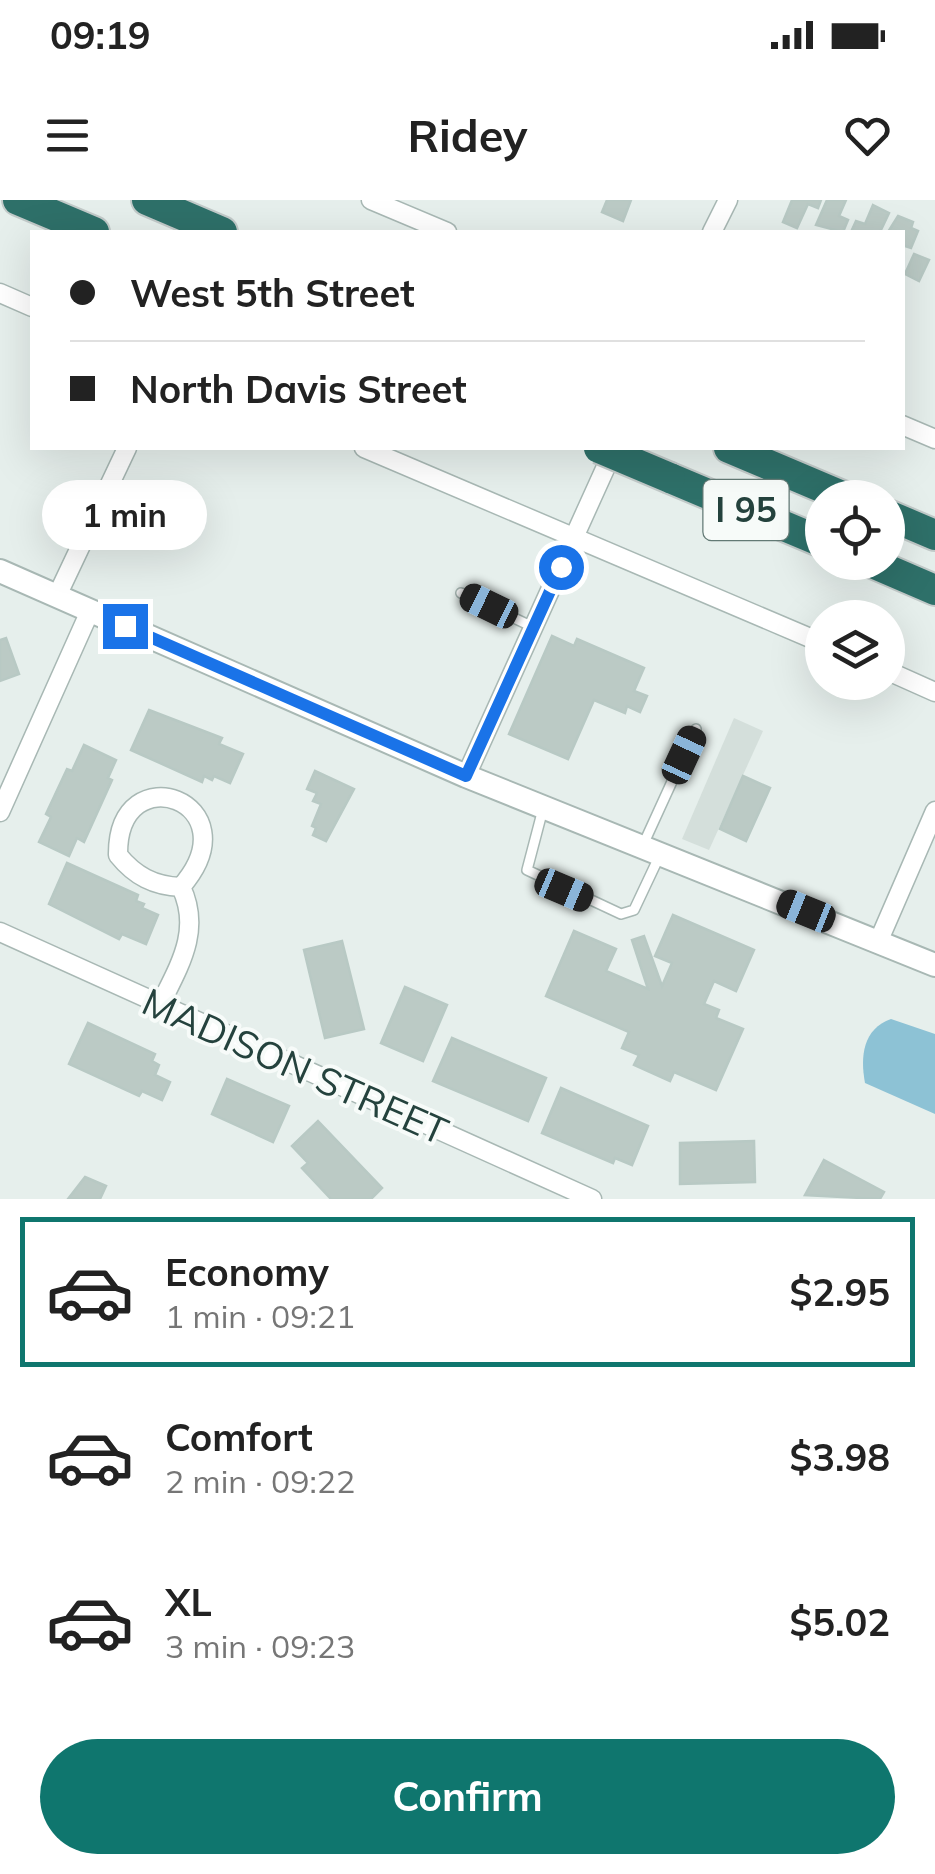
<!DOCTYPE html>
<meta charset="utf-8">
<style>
:root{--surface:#fff;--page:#f2f2f2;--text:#222;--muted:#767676;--line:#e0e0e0;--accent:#0f766e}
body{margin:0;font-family:Mulish,sans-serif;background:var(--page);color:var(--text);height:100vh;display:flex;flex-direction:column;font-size:38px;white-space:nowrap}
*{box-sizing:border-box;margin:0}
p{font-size:32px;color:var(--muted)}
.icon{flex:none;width:55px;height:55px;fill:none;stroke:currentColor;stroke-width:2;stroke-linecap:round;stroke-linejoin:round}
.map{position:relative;height:999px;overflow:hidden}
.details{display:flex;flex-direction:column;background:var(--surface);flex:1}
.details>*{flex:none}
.top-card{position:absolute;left:30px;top:30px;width:875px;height:220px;border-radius:0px;box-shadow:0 10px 40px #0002;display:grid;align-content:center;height:220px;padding:0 40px;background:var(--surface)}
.controls{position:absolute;left:805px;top:280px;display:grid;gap:20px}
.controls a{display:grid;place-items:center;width:100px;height:100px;border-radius:50%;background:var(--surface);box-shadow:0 10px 40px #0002;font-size:50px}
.end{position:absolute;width:45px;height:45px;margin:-22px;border:12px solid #1a73e8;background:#fff;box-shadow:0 0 0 5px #fff}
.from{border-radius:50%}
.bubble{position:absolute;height:70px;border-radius:35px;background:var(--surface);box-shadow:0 10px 40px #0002;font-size:32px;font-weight:700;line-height:70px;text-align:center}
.car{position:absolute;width:30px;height:60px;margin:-30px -15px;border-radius:12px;box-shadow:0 0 8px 2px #0007;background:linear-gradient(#222 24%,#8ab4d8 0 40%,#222 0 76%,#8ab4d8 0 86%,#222 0)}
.top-card b{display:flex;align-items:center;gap:35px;height:95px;font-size:38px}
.top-card b+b{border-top:2px solid var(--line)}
.top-card i{width:25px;height:25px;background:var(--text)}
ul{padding:18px 0 0;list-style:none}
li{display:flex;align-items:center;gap:30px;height:150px;margin:0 20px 15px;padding:0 20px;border:5px solid transparent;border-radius:0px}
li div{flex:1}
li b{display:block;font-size:38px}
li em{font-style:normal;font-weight:700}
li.selected{border-color:var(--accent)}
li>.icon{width:90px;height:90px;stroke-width:1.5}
.primary-button{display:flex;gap:20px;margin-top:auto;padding:20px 40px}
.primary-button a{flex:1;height:115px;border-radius:60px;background:var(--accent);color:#fff;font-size:40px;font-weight:700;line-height:115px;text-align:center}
.status{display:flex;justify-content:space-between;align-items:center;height:70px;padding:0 50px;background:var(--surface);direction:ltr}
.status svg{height:28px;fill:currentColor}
header{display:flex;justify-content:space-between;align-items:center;height:130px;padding:0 40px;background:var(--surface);font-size:45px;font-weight:700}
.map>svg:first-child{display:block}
</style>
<div class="status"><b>09:19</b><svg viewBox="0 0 49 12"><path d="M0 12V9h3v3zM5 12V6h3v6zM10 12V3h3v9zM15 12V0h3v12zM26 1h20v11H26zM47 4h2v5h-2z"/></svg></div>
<header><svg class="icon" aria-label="menu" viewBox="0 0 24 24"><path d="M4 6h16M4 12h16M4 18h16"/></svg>Ridey<svg class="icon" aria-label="heart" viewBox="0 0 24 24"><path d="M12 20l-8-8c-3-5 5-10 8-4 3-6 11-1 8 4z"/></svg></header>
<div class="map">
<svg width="935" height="999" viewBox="0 0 935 999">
<rect width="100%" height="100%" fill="#e6efec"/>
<polygon fill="#d4dfdb" points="734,518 763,531 709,650 682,639"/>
<path fill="#8dc2d5" d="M891,819L935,834V914L865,883C860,856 863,829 891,819Z"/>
<g fill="#bbcac5" stroke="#b8c9c4" stroke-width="2.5">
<polygon points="607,0 631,0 623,21 602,12"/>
<polygon points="792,0 821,0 818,8 808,4 797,28 783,22"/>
<polygon points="827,0 846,0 839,16 848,20 843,32 816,25"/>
<polygon points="873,5 889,13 880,32 851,32 856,21 865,24"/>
<polygon points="898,16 913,22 911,28 918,31 911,48 902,45 902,32 888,32"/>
<polygon points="914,54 929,60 919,81 905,74"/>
<polygon points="552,436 574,446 577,439 644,468 634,491 647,496 640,512 627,506 625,513 594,500 568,559 509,534"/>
<polygon points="6,438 19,474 0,481 0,440"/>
<polygon points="149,510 222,538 219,544 243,554 230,583 214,576 212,580 204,576 202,582 131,550"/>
<polygon points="84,545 116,560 108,578 112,580 84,642 77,638 69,656 39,642 51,617 46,614 67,569 72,571"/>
<polygon points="315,571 354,589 326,641 313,635 316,628 312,626 321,604 313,601 317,593 307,589"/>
<polygon points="743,576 770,588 746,641 720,629"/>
<polygon points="67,663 138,695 136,701 144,704 142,708 158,715 146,744 122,734 119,739 49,704"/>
<polygon points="673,715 754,750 736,791 714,781 704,804 719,810 716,818 743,829 716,890 674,872 670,881 634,865 639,855 622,848 629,832 546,796 574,731 616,749 606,771 648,789 632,740 644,736 662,786 672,763 655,756"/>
<polygon points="342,741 364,829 325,838 304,750"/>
<polygon points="405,787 447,805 423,861 381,843"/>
<polygon points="88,823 155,854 152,861 159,865 155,875 170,882 162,900 142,891 139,896 69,864"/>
<polygon points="452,838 546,878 528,921 433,881"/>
<polygon points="227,879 289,906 273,942 212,914"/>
<polygon points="561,888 648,926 632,965 615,958 613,963 542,933"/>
<polygon points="318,921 382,988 371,999 331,999 302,968 308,963 292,946"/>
<polygon points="754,941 755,982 680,984 680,943"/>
<polygon points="824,960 884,992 880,999 805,995"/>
<polygon points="85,977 106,986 100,999 68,999"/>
</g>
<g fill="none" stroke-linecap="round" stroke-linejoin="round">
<defs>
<g id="service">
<polyline points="461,393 533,427"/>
<polyline points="543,609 527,670 621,714 634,710 659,657"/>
<polyline points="643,645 696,529"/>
</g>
<g id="minor">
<polyline points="371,0 447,32"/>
<polyline points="712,32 728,0"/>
<polyline points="0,93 32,107"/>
<polyline points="902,225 935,239"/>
<polyline points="364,248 822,443"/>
<polyline points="57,396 127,248"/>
<polyline points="888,471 935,492"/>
<polyline points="466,576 614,249"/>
<polyline points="0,612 90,411"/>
<polyline points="0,732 592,999"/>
<polyline points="879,740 935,611"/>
<path d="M159,807C179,766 202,731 181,687C255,602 117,552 118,655C135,676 154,686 181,687"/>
</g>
<polyline id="tertiary" points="0,371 466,576 935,765"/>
<g id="motorway">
<polyline points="18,0 94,32"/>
<polyline points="147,0 222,32"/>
<polyline points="729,248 847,298"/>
<polyline points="670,278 822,342"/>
<polyline points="888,315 935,335"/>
<polyline points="870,362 935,390"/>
</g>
</defs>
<use href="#service" stroke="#a8b8b4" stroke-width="12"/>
<use href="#minor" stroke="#a8b8b4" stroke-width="21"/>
<use href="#tertiary" stroke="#a8b8b4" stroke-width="26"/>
<use href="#motorway" stroke="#c2cac9" stroke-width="34"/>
<use href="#service" stroke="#fff" stroke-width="9"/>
<use href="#minor" stroke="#fff" stroke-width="18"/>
<use href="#tertiary" stroke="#fff" stroke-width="22"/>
<use href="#motorway" stroke="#2e7069" stroke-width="30"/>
<defs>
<polyline id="motorway-bridge" points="599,248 670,278"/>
</defs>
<use href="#motorway-bridge" stroke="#c2cac9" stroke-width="34" stroke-linecap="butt"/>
<use href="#motorway-bridge" stroke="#2e7069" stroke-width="30"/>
</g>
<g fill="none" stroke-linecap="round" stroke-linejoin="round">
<polyline stroke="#1a73e8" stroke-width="12" points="125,426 466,576 561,367"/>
</g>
<g text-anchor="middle" stroke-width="8" stroke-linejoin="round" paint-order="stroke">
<rect fill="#f7fbf9" stroke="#637a75" stroke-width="2.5" x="703.5" y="280" width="85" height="60" rx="8"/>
<g font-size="35" font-weight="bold" fill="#24423d">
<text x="746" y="322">I 95</text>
</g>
<g font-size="38" fill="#24423d" stroke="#f7fbf9">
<text transform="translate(295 867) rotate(24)" y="13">MADISON STREET</text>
</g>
</g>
</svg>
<div class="controls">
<a><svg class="icon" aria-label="locate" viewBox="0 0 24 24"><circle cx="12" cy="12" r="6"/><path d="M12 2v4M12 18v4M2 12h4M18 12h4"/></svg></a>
<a><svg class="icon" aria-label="layers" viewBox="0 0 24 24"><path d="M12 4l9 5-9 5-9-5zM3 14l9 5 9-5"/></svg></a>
</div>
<i class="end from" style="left:561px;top:367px"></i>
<i class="end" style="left:125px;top:426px"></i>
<div class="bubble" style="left:42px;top:280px;width:165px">1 min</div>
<i class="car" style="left:489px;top:406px;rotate:296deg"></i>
<i class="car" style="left:684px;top:555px;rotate:25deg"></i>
<i class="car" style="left:564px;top:690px;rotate:113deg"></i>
<i class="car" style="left:806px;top:711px;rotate:292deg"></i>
<div class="top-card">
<b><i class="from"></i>West 5th Street</b>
<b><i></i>North Davis Street</b>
</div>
</div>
<section class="details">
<ul>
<li class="selected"><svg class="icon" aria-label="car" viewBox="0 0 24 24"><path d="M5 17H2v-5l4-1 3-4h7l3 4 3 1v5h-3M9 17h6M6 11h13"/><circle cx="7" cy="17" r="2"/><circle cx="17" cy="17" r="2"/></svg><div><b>Economy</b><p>1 min · 09:21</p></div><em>$2.95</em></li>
<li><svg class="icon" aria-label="car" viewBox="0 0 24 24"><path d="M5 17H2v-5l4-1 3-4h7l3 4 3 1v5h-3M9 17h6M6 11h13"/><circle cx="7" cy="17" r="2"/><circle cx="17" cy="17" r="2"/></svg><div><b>Comfort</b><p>2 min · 09:22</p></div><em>$3.98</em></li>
<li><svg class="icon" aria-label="car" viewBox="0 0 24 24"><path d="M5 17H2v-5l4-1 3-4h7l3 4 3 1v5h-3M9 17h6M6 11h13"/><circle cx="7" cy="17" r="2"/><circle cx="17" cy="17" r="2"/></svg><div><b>XL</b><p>3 min · 09:23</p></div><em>$5.02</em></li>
</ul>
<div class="primary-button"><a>Confirm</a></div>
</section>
